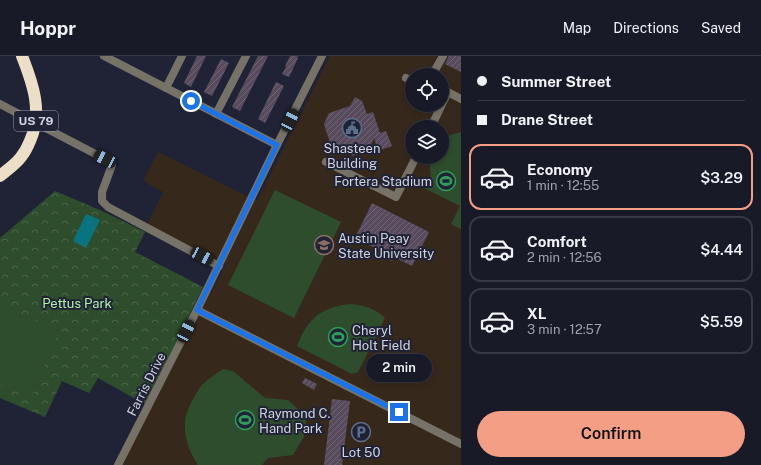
<!DOCTYPE html>
<meta charset="utf-8">
<style>
:root{--surface:#181a28;--page:#212330;--text:#f1f3f6;--muted:#9fa1a8;--line:#363845;--accent:#f49e86}
body{margin:0;font-family:"Public Sans",sans-serif;background:var(--page);color:var(--text);height:100vh;display:flex;flex-direction:column;font-size:15px;white-space:nowrap}
*{box-sizing:border-box;margin:0}
p{font-size:13px;color:var(--muted)}
.icon{flex:none;width:22px;height:22px;fill:none;stroke:currentColor;stroke-width:2;stroke-linecap:round;stroke-linejoin:round}
.map{position:relative;flex:1;overflow:hidden}
.drawer{display:flex;flex-direction:column;background:var(--surface);width:300px}
.drawer>*{flex:none}
.top-card{display:grid;align-content:center;height:88px;padding:0 16px;background:var(--surface)}
.buttons{position:absolute;left:405px;top:12px;display:grid;gap:8px}
.buttons a{display:grid;place-items:center;width:44px;height:44px;border-radius:50%;background:var(--surface);box-shadow:0 2px 6px #0003,0 0 0 1px var(--line);font-size:20px}
.end{position:absolute;width:18px;height:18px;margin:-9px;border:5px solid #1a73e8;background:#fff;box-shadow:0 0 0 2px #fff}
.from{border-radius:50%}
.bubble{position:absolute;height:28px;border-radius:14px;background:var(--surface);box-shadow:0 2px 6px #0003,0 0 0 1px var(--line);font-size:13px;font-weight:600;line-height:28px;text-align:center}
.car{position:absolute;width:12px;height:24px;margin:-12px -6px;border-radius:5px;box-shadow:0 0 3px 1px #0007;background:linear-gradient(#222 24%,#8ab4d8 0 40%,#222 0 76%,#8ab4d8 0 86%,#222 0)}
.top-card b{display:flex;align-items:center;gap:14px;height:38px;font-size:15px}
.top-card b+b{border-top:1px solid var(--line)}
.top-card i{width:10px;height:10px;background:var(--text)}
ul{padding:0;list-style:none}
li{display:flex;align-items:center;gap:12px;height:66px;margin:0 8px 6px;padding:0 8px;border:2px solid var(--line);border-radius:12px}
li div{flex:1}
li b{display:block;font-size:15px}
li em{font-style:normal;font-weight:600}
li.selected{border-color:var(--accent)}
li>.icon{width:36px;height:36px;stroke-width:1.5}
.cta{display:flex;gap:8px;margin-top:auto;padding:8px 16px}
.cta a{flex:1;height:46px;border-radius:24px;background:var(--accent);color:#111;font-size:16px;font-weight:600;line-height:46px;text-align:center}
header{display:flex;align-items:center;gap:24px;box-sizing:border-box;height:56px;padding:0 20px;background:var(--surface);border-bottom:1px solid var(--line)}
header strong{font-size:19px}
nav{display:flex;gap:22px;margin-inline-start:auto;font-size:14px}
main{display:flex;flex:1;min-height:0}
.map>svg:first-child{display:block}
</style>
<header>
<strong>Hoppr</strong>
<nav><a>Map</a><a>Directions</a><a>Saved</a></nav>
</header>
<main>
<div class="map">
<svg width="461" height="409" viewBox="0 0 461 409">
<defs>
<pattern id="forest-crowns" width="20" height="18" patternUnits="userSpaceOnUse"><rect width="20" height="18" fill="#2e4d2c"/><path d="M2 6a3 3 0 1 1 6 0M12 15a3 3 0 1 1 6 0" fill="none" stroke="#4b664a"/></pattern>
<pattern id="building-hatch" width="6" height="6" patternUnits="userSpaceOnUse"><rect width="6" height="6" fill="#594b5e"/><path d="M-1 1l2-2M0 6l6-6M5 7l2-2" fill="none" stroke="#706475"/></pattern>
</defs>
<rect width="100%" height="100%" fill="#202336"/>
<path fill="#37281c" fill-rule="evenodd" d="M330,0H461V409H122L146,349L203,231L212,236L226,208L147,169L163,136L143,125L158,96L257,145ZM412,19H442V49H412ZM412,71H442V101H412Z"/>
<polygon fill="url(#forest-crowns)" points="55,135 100,154 145,176 135,196 203,231 146,349 98,322 89,337 62,325 45,361 0,342 0,182"/>
<g fill="#2e4d2c">
<polygon points="461,76 461,173 451,168 460,150 424,132 428,124 431,124 430,111 431,101 442,101 442,85 450,79"/>
<polygon points="275,134 341,166 294,262 228,229"/>
<path d="M350,248C363,249 375,252 385,262L358,316L352,318L297,290C307,263 321,251 350,248Z"/>
<polygon points="0,250 59,274 32,340 0,328"/>
<path d="M223,313L233,315L265,342L288,344L299,354L305,360L306,369L305,378L302,384L293,399L268,402L262,409H198C190,397 184,382 185,368C185,361 188,353 191,347C194,341 198,333 203,328C209,322 216,318 223,313Z"/>
</g>
<polygon fill="#087480" points="86,158 100,164 86,192 73,185"/>
<g fill="url(#building-hatch)">
<polygon points="197,0 206,0 191,31 184,27"/>
<polygon points="258,0 268,0 240,55 232,51"/>
<polygon points="290,0 298,0 297,2 298,2 289,21 282,18 286,11 285,10"/>
<polygon points="449,0 461,0 461,16 445,8"/>
<polygon points="221,3 229,7 212,40 204,36"/>
<polygon points="276,26 284,30 265,67 258,63"/>
<polygon points="355,41 362,45 367,58 373,56 380,77 386,75 392,90 378,95 374,82 369,94 352,100 348,88 332,93 324,68 329,57 350,50"/>
<polygon points="372,147 429,176 412,210 394,201 392,205 378,198 379,194 355,182"/>
<polygon points="305,322 317,328 314,334 302,327"/>
<polygon points="332,343 350,345 342,409 324,409"/>
</g>
<g fill="none" stroke-linecap="round" stroke-linejoin="round">
<g stroke="#777268" stroke-width="8">
<polyline points="104,0 277,89"/>
<polyline points="433,19 435,14 443,0"/>
<polyline points="406,22 412,25"/>
<polyline points="166,32 182,0"/>
<polyline points="442,33 461,43"/>
<polyline points="0,48 36,67 105,103 112,109 102,136 102,145 108,151 219,210"/>
<polyline points="216,58 246,0"/>
<polyline points="431,71 448,36"/>
<polyline points="326,106 396,141 416,101"/>
<polyline points="197,254 461,388"/>
<polyline points="118,409 197,254 277,89 322,0"/>
</g>
<path stroke="#eddfc7" stroke-width="12" d="M0,120C7,114 16,108 21,101C25,96 28,90 30,85C43,56 33,28 22,0"/>
</g>
<g fill="none" stroke-linecap="round" stroke-linejoin="round">
<polyline stroke="#1a73e8" stroke-width="5" points="191,45 277,89 197,254 399,356"/>
</g>
<defs>
<symbol id="civic-ring" viewBox="-11 -11 22 22"><circle r="9.5" fill="#202336" stroke="#5c6f8a" stroke-width="1.5"/><path d="M-.6-6.5H3V-4.5H.6V-3L4-1V1h2V6H-6V1h2V-1L-.6-3ZM-1.2 2.5V6h2.4V2.5Z" fill="#5c6f8a"/></symbol>
<symbol id="stadium-ring" viewBox="-11 -11 22 22"><circle r="9.5" fill="#202336" stroke="#2e9e5b" stroke-width="1.5"/><path d="M0-5a6.5 5 0 1 0 0 10a6.5 5 0 1 0 0-10ZM-3.5-1.8h7v3.6h-7Z" fill="#2e9e5b"/></symbol>
<symbol id="university-ring" viewBox="-11 -11 22 22"><circle r="9.5" fill="#202336" stroke="#8d6e63" stroke-width="1.5"/><path d="M0-5L7-2L0 1L-7-2ZM-4 1L0 2.5L4 1V4Q0 6-4 4Z" fill="#8d6e63"/></symbol>
<symbol id="parking-ring" viewBox="-11 -11 22 22"><circle r="9.5" fill="#202336" stroke="#5c6f8a" stroke-width="1.5"/><path d="M-3.5-5.5H1a3.5 3.5 0 0 1 0 7H-1V5.5H-3.5ZM-1-3.4V-.6H.8a1.4 1.4 0 0 0 0-2.8Z" fill="#5c6f8a"/></symbol>
</defs>
<g fill-rule="evenodd">
<use href="#civic-ring" x="341" y="61" width="22" height="22"/>
<use href="#stadium-ring" x="435" y="114" width="22" height="22"/>
<use href="#university-ring" x="313" y="178" width="22" height="22"/>
<use href="#stadium-ring" x="327" y="270" width="22" height="22"/>
<use href="#stadium-ring" x="234" y="353" width="22" height="22"/>
<use href="#parking-ring" x="350" y="365" width="22" height="22"/>
</g>
<g text-anchor="middle" stroke-width="4" stroke-linejoin="round" paint-order="stroke">
<rect fill="#202336" stroke="#9c9ead" stroke-width="1" x="14" y="55" width="44" height="20" rx="3"/>
<g font-size="12" font-weight="bold" fill="#d1d3e0">
<text x="36" y="69">US 79</text>
</g>
<g font-size="13" fill="#d1d3e0" stroke="#202336" text-anchor="start">
<text x="352" y="97" text-anchor="middle">Shasteen<tspan x="352" dy="15">Building</tspan></text>
<text x="432" y="130" text-anchor="end">Fortera Stadium</text>
<text x="338" y="187">Austin Peay<tspan x="338" dy="15">State University</tspan></text>
<text x="352" y="279">Cheryl<tspan x="352" dy="15">Holt Field</tspan></text>
<text x="259" y="362">Raymond C.<tspan x="259" dy="15">Hand Park</tspan></text>
<text x="361" y="401" text-anchor="middle">Lot 50</text>
</g>
<g font-size="13" fill="#b0f1aa" stroke="#202336">
<text x="77" y="252">Pettus Park</text>
</g>
<g font-size="13" fill="#d1d3e0" stroke="#202336">
<text transform="translate(146 328) rotate(-63)" y="5">Farris Drive</text>
</g>
</g>
</svg>
<div class="buttons">
<a><svg class="icon" aria-label="locate" viewBox="0 0 24 24"><circle cx="12" cy="12" r="6"/><path d="M12 2v4M12 18v4M2 12h4M18 12h4"/></svg></a>
<a><svg class="icon" aria-label="layers" viewBox="0 0 24 24"><path d="M12 4l9 5-9 5-9-5zM3 14l9 5 9-5"/></svg></a>
</div>
<i class="end from" style="left:191px;top:45px"></i>
<i class="end" style="left:399px;top:356px"></i>
<div class="bubble" style="left:366px;top:298px;width:66px">2 min</div>
<i class="car" style="left:290px;top:64px;rotate:27deg"></i>
<i class="car" style="left:105px;top:103px;rotate:297deg"></i>
<i class="car" style="left:202px;top:200px;rotate:118deg"></i>
<i class="car" style="left:186px;top:275px;rotate:27deg"></i>
</div>
<section class="drawer">
<div class="top-card">
<b><i class="from"></i>Summer Street</b>
<b><i></i>Drane Street</b>
</div>
<ul>
<li class="selected"><svg class="icon" aria-label="car" viewBox="0 0 24 24"><path d="M5 17H2v-5l4-1 3-4h7l3 4 3 1v5h-3M9 17h6M6 11h13"/><circle cx="7" cy="17" r="2"/><circle cx="17" cy="17" r="2"/></svg><div><b>Economy</b><p>1 min · 12:55</p></div><em>$3.29</em></li>
<li><svg class="icon" aria-label="car" viewBox="0 0 24 24"><path d="M5 17H2v-5l4-1 3-4h7l3 4 3 1v5h-3M9 17h6M6 11h13"/><circle cx="7" cy="17" r="2"/><circle cx="17" cy="17" r="2"/></svg><div><b>Comfort</b><p>2 min · 12:56</p></div><em>$4.44</em></li>
<li><svg class="icon" aria-label="car" viewBox="0 0 24 24"><path d="M5 17H2v-5l4-1 3-4h7l3 4 3 1v5h-3M9 17h6M6 11h13"/><circle cx="7" cy="17" r="2"/><circle cx="17" cy="17" r="2"/></svg><div><b>XL</b><p>3 min · 12:57</p></div><em>$5.59</em></li>
</ul>
<div class="cta"><a>Confirm</a></div>
</section>
</main>
